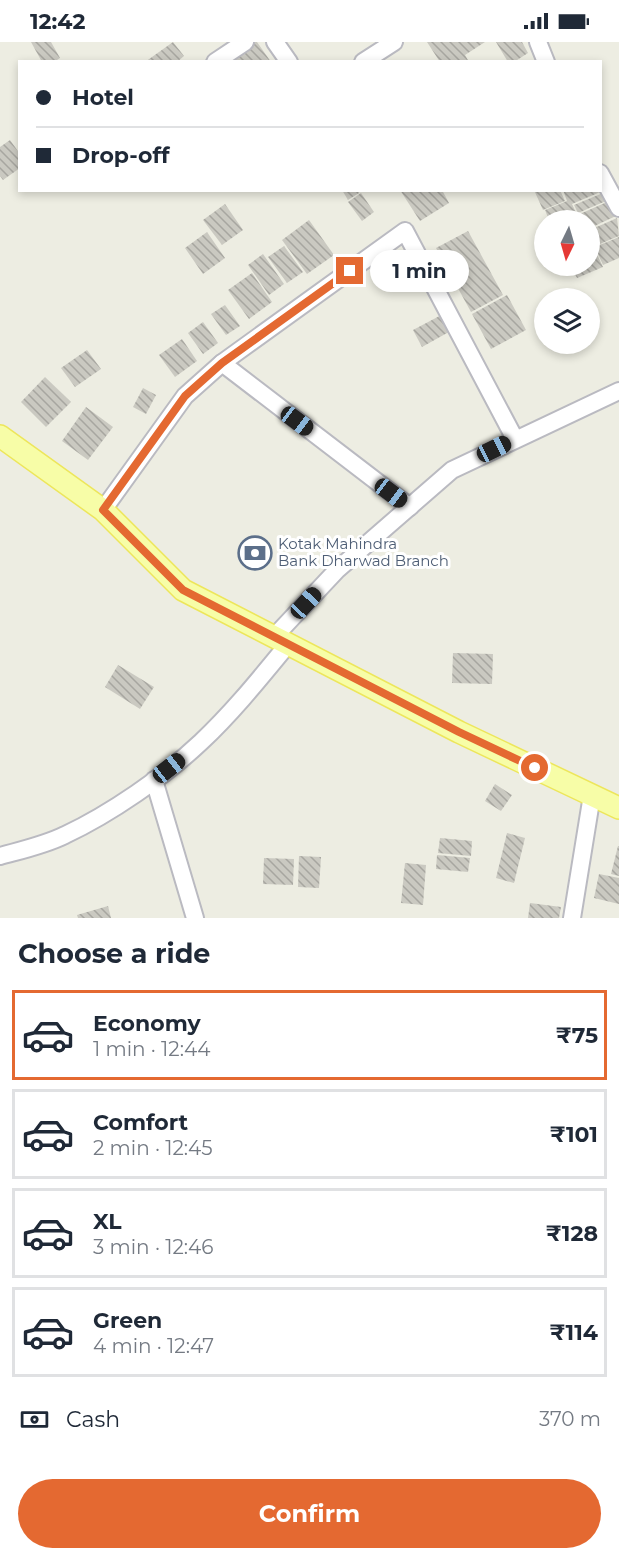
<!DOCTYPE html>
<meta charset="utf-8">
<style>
:root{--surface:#fff;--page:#f6f6f7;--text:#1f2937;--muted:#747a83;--line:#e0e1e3;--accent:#e46931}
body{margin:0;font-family:Montserrat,sans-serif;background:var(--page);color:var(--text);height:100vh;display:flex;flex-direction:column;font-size:22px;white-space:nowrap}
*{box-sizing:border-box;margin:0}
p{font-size:20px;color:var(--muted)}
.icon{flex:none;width:33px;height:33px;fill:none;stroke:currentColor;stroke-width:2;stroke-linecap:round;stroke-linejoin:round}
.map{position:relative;height:876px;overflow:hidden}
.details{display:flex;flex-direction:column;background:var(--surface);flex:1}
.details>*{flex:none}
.hud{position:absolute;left:18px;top:18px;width:584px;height:132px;border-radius:0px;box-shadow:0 3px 9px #0003;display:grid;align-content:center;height:132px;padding:0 18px;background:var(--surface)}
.needle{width:39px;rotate:185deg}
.tools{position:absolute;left:534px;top:168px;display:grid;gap:12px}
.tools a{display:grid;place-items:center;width:66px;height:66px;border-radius:50%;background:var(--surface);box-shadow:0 3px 9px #0003;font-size:30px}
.end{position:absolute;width:27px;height:27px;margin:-14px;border:8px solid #e46931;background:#fff;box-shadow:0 0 0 3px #fff}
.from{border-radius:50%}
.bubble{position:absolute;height:42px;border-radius:21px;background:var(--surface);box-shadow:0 3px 9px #0003;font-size:20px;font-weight:700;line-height:42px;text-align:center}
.car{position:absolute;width:18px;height:36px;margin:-18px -9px;border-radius:8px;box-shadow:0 0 4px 2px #0007;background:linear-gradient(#222 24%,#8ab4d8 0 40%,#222 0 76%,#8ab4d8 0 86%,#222 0)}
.hud b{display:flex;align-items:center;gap:21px;height:57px;font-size:22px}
.hud b+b{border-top:2px solid var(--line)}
.hud i{width:15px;height:15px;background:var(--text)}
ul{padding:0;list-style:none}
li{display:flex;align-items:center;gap:18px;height:90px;margin:0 12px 9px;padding:0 6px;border:3px solid var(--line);border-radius:0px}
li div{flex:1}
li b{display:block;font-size:22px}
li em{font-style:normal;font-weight:700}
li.on{border-color:var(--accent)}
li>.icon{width:54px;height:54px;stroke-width:1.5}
h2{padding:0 18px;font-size:27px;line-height:72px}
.pay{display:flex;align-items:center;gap:15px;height:66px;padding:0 18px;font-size:22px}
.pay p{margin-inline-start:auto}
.action{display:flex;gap:12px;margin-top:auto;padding:12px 18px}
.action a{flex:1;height:69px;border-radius:36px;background:var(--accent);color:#fff;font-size:24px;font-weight:700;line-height:69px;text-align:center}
.status{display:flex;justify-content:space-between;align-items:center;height:42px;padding:0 30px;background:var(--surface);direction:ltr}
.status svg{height:16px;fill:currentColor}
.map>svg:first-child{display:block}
</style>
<div class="status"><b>12:42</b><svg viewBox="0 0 49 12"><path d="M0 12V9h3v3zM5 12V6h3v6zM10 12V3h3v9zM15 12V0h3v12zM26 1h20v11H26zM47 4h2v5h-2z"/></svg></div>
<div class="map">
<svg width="619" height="876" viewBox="0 0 619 876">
<defs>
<pattern id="building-back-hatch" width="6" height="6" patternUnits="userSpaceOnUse" patternTransform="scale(1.5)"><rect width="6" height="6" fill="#cac9c1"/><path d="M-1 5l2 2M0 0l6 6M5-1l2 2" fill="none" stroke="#a7a6a0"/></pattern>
</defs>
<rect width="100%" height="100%" fill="#edede2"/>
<g fill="url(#building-back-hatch)">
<polygon points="31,0 51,0 60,16 54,20 42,20"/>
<polygon points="173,0 184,14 177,20 145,20"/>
<polygon points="253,0 257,0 271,20 225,20"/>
<polygon points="427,0 485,0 465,13 469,20 440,20"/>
<polygon points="496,0 522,0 528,11 514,20 508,20"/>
<polygon points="10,98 20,112 20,126 3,138 0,134 0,105"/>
<polygon points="342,148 357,148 359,151 348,158"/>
<polygon points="400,148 442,148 449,161 420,179"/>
<polygon points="534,148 560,148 565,159 543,168"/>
<polygon points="563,148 605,148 572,162 577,173 563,178 549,178 545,168 567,159"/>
<polygon points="361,151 374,170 362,179 348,160"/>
<polygon points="603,151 606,159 578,171 574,163"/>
<polygon points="609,159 616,174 590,186 590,178 583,178 580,172"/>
<polygon points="225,162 243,188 222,203 203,178"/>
<polygon points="617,176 619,194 595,204 590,188"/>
<polygon points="309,178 334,213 307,232 282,198"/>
<polygon points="468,189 503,253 471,270 436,206"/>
<polygon points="207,190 225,216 203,232 185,206"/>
<polygon points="619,195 619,216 603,223 595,205"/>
<polygon points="284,204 303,230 287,241 268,215"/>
<polygon points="594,206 603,225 577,236 571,224 590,224 590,208"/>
<polygon points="263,212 284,242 269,253 248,223"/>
<polygon points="252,231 272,260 249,277 228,248"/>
<polygon points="507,253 526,288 491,307 472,272"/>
<polygon points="225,263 240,284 226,293 211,272"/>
<polygon points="447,270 456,286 422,305 413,288"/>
<polygon points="203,280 218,301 203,312 188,291"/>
<polygon points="182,297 197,319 175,335 159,313"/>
<polygon points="87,308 101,327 75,345 61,326"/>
<polygon points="45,335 71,360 46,385 21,360"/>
<polygon points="143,346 156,353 146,372 133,365"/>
<polygon points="86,365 113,385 88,418 62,399"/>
<polygon points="453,611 493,612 492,642 452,641"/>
<polygon points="118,623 154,645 140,667 105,645"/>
<polygon points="495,742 512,753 501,769 485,759"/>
<polygon points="507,791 525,796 514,841 496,836"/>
<polygon points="440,796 472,799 471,814 438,811"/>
<polygon points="618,804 619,804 619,834 611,832"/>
<polygon points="437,813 470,816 468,830 436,827"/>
<polygon points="299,814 321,815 319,846 298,845"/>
<polygon points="264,816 294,817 293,843 263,842"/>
<polygon points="405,821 426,823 423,863 401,861"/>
<polygon points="599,832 619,836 619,862 594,856"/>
<polygon points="530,861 561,865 559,876 528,876"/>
<polygon points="108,864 111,876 78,876 77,873"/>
</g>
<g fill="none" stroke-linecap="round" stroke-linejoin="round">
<defs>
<g id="minor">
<polyline points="275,0 289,20"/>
<polyline points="538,0 546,20"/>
<polyline points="215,20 245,0"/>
<polyline points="363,20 394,0"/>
<polyline points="600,131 619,166"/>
<polyline points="222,321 410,465"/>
<polyline points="103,468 185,354 222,321 405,189 515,397"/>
<polyline points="275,594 337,528 452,428 619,349"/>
<polyline points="154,738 195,876"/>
<path d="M0,814C22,808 45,803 65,793C110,772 165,734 201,700C233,670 261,635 289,601"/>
<polyline points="572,876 592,753"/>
</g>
<polyline id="major" points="0,394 103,468 183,548 459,690 619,766"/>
</defs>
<use href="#minor" stroke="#babac1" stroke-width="20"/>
<use href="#major" stroke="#ede65b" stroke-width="24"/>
<use href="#minor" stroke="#fff" stroke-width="16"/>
<use href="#major" stroke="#f7fda7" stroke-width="21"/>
</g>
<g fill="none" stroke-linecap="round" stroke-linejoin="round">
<polyline stroke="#e46931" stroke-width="8" points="350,229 222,321 185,354 103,468 183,548 459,690 535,726"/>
</g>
<defs>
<symbol id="bank-ring" viewBox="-11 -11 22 22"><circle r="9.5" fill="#fff" stroke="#5c6f8a" stroke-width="1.5"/><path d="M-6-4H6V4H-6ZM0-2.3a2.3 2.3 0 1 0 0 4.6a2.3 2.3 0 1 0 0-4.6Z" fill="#5c6f8a"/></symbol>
</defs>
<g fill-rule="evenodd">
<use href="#bank-ring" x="236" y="492" width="38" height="38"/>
</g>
<g text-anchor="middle" stroke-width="6" stroke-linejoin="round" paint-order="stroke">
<g font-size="15" fill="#4e5e75" stroke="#fff" text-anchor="start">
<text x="278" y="507">Kotak Mahindra<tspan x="278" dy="17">Bank Dharwad Branch</tspan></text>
</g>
</g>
</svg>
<div class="tools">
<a><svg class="needle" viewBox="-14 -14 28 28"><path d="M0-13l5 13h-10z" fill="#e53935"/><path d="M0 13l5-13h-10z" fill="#747a83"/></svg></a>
<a><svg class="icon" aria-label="layers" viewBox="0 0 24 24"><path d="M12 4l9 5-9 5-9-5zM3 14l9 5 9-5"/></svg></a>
</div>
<i class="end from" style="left:535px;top:726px"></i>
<i class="end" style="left:350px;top:229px"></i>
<div class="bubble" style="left:370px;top:208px;width:99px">1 min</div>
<i class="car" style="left:297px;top:379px;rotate:127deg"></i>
<i class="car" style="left:494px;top:407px;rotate:64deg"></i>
<i class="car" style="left:391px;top:451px;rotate:127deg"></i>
<i class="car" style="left:306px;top:561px;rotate:43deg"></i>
<i class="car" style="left:169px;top:726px;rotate:52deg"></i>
<div class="hud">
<b><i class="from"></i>Hotel</b>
<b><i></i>Drop-off</b>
</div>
</div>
<section class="details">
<h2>Choose a ride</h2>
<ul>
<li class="on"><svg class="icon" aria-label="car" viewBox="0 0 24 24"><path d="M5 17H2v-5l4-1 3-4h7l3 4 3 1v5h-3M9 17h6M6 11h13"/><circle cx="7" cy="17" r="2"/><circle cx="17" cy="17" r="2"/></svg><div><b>Economy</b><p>1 min · 12:44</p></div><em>₹75</em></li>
<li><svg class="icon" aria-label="car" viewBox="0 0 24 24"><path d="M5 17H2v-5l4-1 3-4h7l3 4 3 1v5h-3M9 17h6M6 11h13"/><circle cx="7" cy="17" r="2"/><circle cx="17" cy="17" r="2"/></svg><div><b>Comfort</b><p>2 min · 12:45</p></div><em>₹101</em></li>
<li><svg class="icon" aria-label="car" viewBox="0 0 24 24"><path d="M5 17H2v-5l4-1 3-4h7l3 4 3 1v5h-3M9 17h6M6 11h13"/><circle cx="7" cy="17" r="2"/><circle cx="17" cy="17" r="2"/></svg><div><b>XL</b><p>3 min · 12:46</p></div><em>₹128</em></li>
<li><svg class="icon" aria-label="car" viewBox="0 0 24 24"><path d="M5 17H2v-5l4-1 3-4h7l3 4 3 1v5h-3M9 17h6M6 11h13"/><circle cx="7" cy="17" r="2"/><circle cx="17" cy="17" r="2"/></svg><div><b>Green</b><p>4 min · 12:47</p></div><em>₹114</em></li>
</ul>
<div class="pay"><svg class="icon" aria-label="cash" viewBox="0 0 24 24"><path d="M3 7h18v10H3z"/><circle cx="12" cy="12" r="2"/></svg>Cash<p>370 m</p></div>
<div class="action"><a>Confirm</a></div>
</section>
